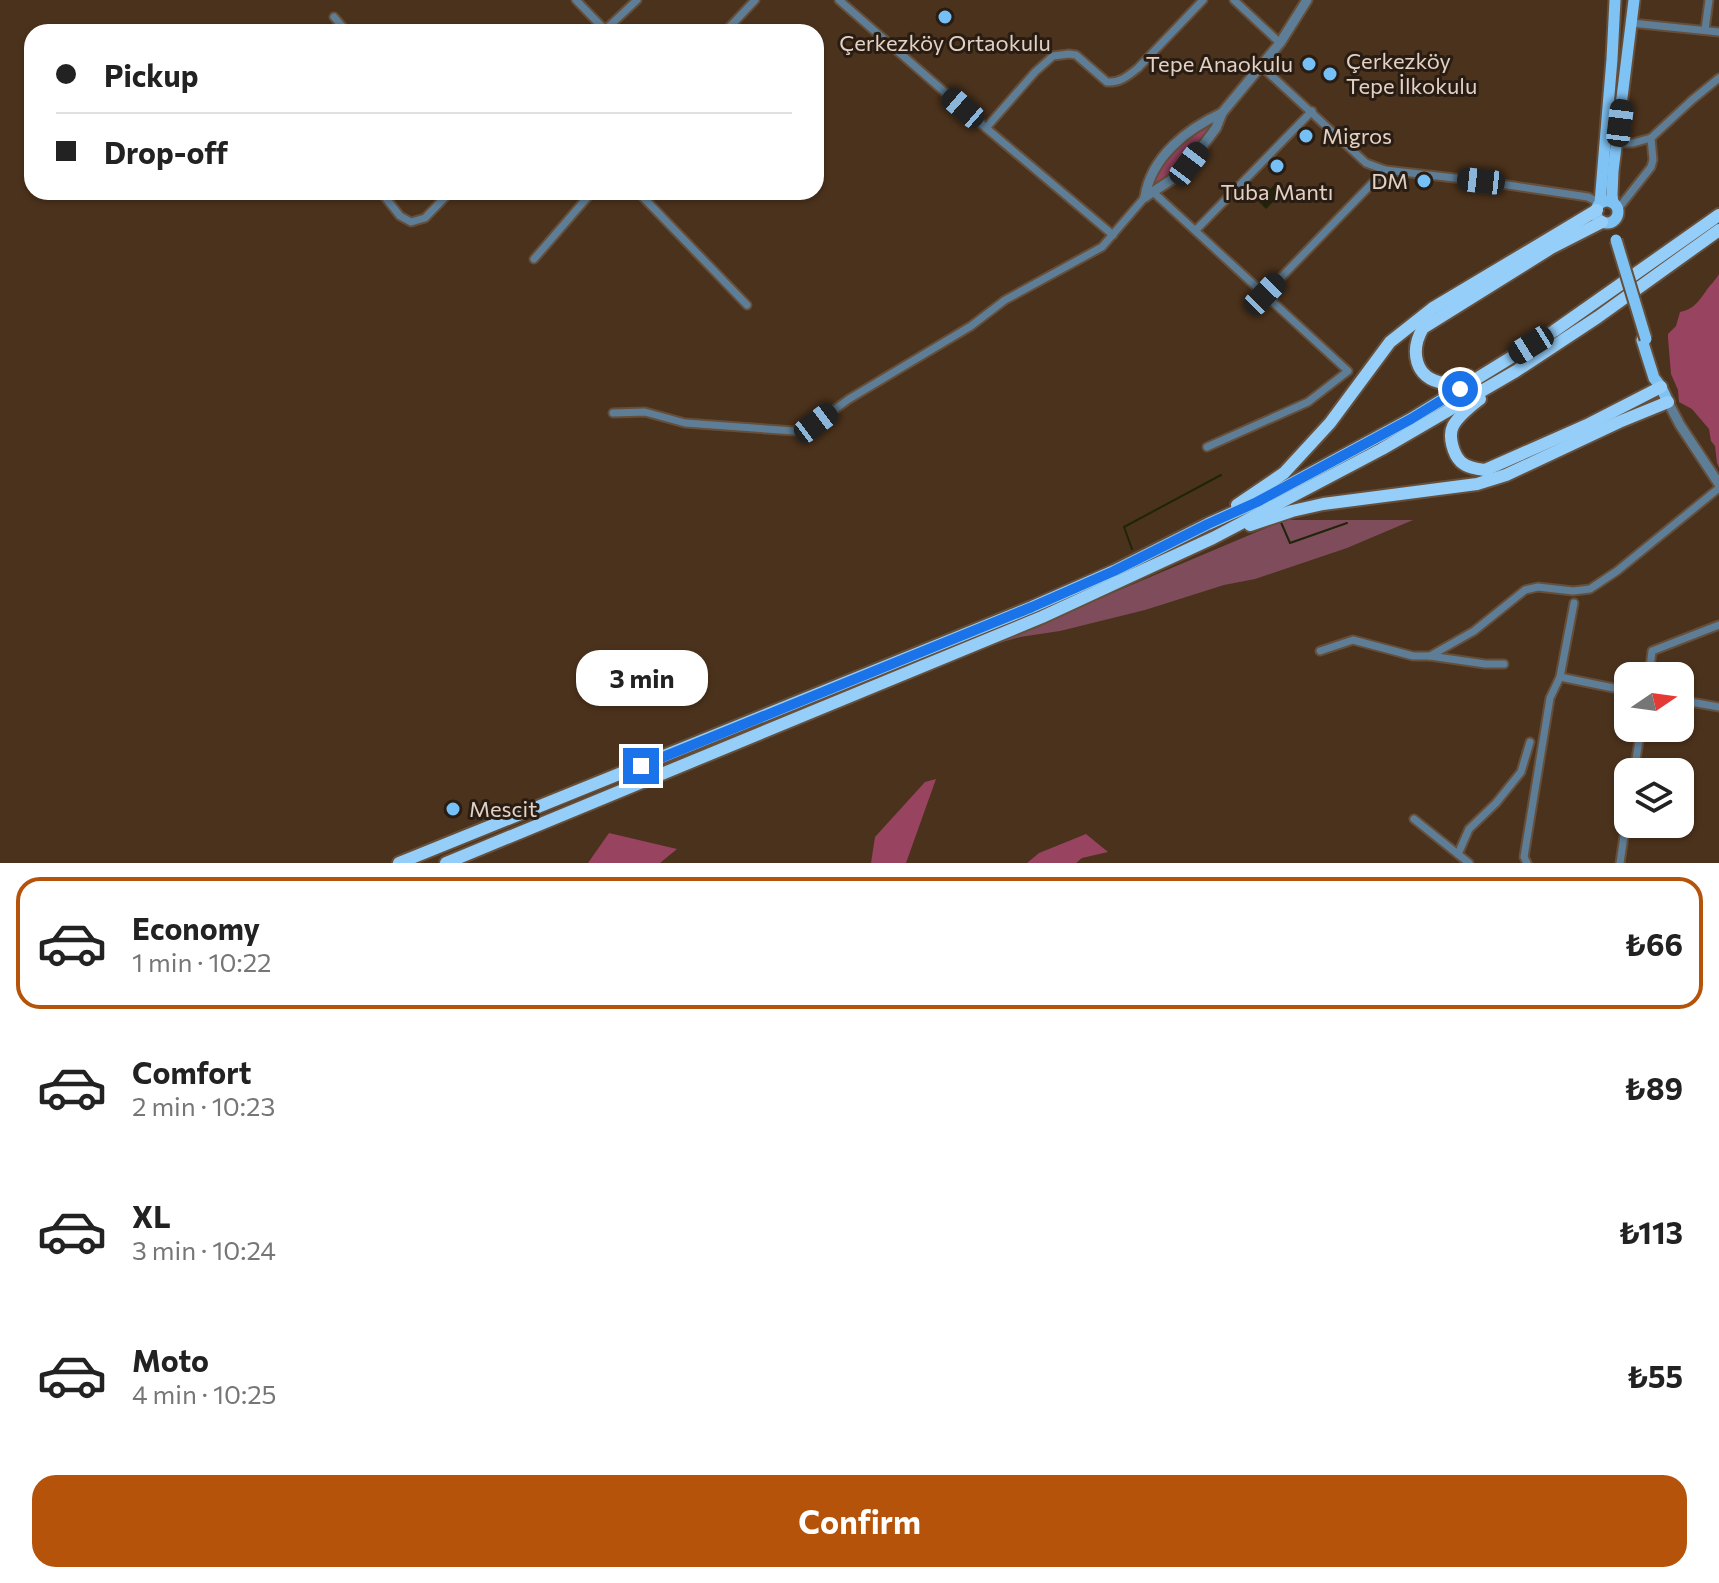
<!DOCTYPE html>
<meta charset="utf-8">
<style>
:root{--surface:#fff;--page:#f2f2f2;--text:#222;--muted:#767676;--line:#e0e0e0;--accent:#b45309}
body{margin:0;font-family:Commissioner,sans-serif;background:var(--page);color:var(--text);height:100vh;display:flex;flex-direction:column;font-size:30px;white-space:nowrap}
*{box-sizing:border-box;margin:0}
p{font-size:26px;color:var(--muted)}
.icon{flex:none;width:44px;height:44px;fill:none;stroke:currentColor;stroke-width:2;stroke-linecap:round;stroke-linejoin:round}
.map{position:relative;height:863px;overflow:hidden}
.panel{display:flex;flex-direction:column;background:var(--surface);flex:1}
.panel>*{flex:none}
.top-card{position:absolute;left:24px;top:24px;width:800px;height:176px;border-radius:24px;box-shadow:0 2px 6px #0004;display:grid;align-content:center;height:176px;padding:0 32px;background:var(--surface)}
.needle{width:52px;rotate:77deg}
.tools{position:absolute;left:1614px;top:662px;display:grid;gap:16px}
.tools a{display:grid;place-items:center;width:80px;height:80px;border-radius:16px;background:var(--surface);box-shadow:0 2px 6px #0004;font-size:40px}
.end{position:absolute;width:36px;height:36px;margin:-18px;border:10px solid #1a73e8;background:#fff;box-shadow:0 0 0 4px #fff}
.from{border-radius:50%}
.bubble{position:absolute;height:56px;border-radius:24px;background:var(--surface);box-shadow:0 2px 6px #0004;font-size:26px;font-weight:700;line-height:56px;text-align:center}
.car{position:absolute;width:24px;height:48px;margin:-24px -12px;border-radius:10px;box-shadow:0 0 6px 2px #0007;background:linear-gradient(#222 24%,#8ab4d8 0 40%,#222 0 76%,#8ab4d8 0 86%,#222 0)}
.top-card b{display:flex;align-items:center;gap:28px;height:76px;font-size:30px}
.top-card b+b{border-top:2px solid var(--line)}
.top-card i{width:20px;height:20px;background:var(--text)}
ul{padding:14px 0 0;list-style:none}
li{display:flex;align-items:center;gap:24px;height:132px;margin:0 16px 12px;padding:0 16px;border:4px solid transparent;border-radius:24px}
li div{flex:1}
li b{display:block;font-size:30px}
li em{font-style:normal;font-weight:700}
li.active{border-color:var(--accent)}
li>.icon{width:72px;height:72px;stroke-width:1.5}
.button{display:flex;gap:16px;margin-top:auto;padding:16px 32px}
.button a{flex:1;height:92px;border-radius:24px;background:var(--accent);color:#fff;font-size:32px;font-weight:700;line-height:92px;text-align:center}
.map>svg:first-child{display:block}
</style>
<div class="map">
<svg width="1719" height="863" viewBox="0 0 1719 863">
<rect width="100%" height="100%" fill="#4b321c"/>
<polygon fill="#7f4c5b" points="1285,520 1413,520 1347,548 1255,579 1224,585 1145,610 1060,631 1020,637 999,643 1020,632"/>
<g fill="#98435f">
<polygon points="1217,119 1184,167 1148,191 1171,151 1197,129"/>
<path d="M1719,274V467L1717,463L1715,446L1711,441L1709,429L1692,409L1679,402L1678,390L1671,374L1668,338V334L1676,326L1680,312C1694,309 1698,302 1706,291C1710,285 1715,281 1719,274Z"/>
<polygon points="936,779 906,863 871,863 875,837 925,782"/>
<polygon points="609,833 677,849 660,863 588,863"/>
<polygon points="1086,834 1108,852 1082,858 1076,863 1027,863 1039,853"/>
</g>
<polygon fill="#1e2509" points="1274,185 1282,193 1266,209 1258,201"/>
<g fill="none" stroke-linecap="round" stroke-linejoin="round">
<g stroke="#1e2509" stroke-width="2">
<polyline points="1280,520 1290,543 1347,523"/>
<polyline points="1132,549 1124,527 1221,475"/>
</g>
<defs>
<g id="minor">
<polyline points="576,0 607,32"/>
<polyline points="839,0 986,128 1113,235"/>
<polyline points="1234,0 1280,43"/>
<polyline points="334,17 347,32"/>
<polyline points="1631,23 1719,32"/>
<polyline points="1705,30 1709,0"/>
<polyline points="603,32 637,0"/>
<polyline points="725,32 755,0"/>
<polyline points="1261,66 1366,163 1385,170 1481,181 1588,197 1600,203"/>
<path d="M986,128L1035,72L1053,56L1069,54L1076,55L1107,82C1120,83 1128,76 1138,68L1203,0"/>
<polyline points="1617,143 1633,143 1651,138 1692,100 1719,78"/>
<polyline points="381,192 400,216 411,222 425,218 450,192"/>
<polyline points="638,192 747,305"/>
<polyline points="1153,192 1348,371 1308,402 1207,447"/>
<polyline points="1618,209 1651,167 1653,160 1651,138"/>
<polyline points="1196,230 1312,111"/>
<polyline points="534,259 592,192"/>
<polyline points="1265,294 1385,170"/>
<polyline points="613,413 645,412 685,423 794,431 816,423 849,399 971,326 1005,300 1102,247 1145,197"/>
<polyline points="1320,651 1353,640 1413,656 1430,656 1485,664 1504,664"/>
<polyline points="1430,656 1474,631 1525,590 1538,587 1573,591 1590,589 1617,571 1719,488"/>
<polyline points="1649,676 1652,651 1719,625"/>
<polyline points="1560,677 1628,691"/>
<polyline points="1680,700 1719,707"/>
<polyline points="1634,772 1641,728"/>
<polyline points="1414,819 1469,863"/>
<polyline points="1458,854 1469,829 1496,803 1521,772 1530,742"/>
<polyline points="1527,863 1524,857 1550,698 1560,677 1574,603"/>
<polyline points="1620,863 1628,809"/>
</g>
<g id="tertiary">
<polyline points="1145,197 1177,176 1189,164 1216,128 1222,113 1280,43 1307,0"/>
<path d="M1145,197C1151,157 1187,129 1222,113"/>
<polyline points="1668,402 1680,425 1719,484"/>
</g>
<g id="primary">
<circle cx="1607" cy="212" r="11"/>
<polyline points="1600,203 1612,59 1615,0"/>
<polyline points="1613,203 1612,195 1613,171 1634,0"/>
<polyline points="1642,340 1654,378 1661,387 1668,402"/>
</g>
<g id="trunk">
<path d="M1469,376C1461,380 1453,384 1444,383C1414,379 1410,350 1423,328L1551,248L1602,222"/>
<path d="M1480,399C1471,406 1458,416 1453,426C1448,436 1453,454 1461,462C1468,468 1477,469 1485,470L1587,425L1661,387"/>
<polyline points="1237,505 1284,473 1330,423 1390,342 1433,308 1597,210"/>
<polyline points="1250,525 1292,511 1323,504 1477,484 1506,475 1619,422 1668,402"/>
<polyline points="399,863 1032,607 1114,571 1208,524 1257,502 1411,419 1554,331 1719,215"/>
<polyline points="446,863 1042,617 1213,538 1382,449 1516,371 1598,317 1719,230"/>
</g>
</defs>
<use href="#minor" stroke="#664f3a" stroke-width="11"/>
<use href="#tertiary" stroke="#664f3a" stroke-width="13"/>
<use href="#primary" stroke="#664f3a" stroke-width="15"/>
<use href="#trunk" stroke="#664f3a" stroke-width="16"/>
<use href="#minor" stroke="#5e7e97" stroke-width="7"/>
<use href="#tertiary" stroke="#5e7e97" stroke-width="9"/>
<use href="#primary" stroke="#7fc2f4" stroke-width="11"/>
<use href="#trunk" stroke="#95cef9" stroke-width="12"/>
<defs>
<polyline id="primary-bridge" points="1616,240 1646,339"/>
</defs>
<use href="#primary-bridge" stroke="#664f3a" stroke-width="15" stroke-linecap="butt"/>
<use href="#primary-bridge" stroke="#7fc2f4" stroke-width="11"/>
</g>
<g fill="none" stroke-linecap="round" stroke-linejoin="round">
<polyline stroke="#1a73e8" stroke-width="10" points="641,766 1032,607 1114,571 1208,524 1257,502 1411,419 1460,389"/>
</g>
<g fill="#75c0f6" stroke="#291d13" stroke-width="3">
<circle cx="945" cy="17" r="8"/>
<circle cx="1309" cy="64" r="8"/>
<circle cx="1330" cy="74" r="8"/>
<circle cx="1306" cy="136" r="8"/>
<circle cx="1277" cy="166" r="8"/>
<circle cx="1424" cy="181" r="8"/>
<circle cx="453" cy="809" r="8"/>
</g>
<g text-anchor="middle" stroke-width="6" stroke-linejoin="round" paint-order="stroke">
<g font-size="22" fill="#e2d1c4" stroke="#291d13" text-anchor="start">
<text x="945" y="51" text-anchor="middle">Çerkezköy Ortaokulu</text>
<text x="1346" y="69">Çerkezköy<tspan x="1346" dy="25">Tepe İlkokulu</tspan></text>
<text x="1293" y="72" text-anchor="end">Tepe Anaokulu</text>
<text x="1322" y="144">Migros</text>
<text x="1408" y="189" text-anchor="end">DM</text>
<text x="1277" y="200" text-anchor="middle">Tuba Mantı</text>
<text x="469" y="817">Mescit</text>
</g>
</g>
</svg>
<div class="tools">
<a><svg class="needle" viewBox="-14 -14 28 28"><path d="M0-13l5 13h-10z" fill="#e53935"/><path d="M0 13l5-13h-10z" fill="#767676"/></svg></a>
<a><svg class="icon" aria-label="layers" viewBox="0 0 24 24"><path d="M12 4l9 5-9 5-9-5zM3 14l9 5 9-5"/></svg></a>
</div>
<i class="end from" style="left:1460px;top:389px"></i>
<i class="end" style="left:641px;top:766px"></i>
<div class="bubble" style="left:576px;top:650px;width:132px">3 min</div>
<i class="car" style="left:963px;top:108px;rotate:311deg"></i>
<i class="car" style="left:1620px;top:123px;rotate:7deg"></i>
<i class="car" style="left:1189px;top:164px;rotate:37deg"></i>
<i class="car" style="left:1481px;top:181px;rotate:276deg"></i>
<i class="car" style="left:1265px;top:294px;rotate:44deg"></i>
<i class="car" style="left:1531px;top:345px;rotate:238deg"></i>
<i class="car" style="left:816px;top:423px;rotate:53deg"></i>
<div class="top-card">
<b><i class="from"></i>Pickup</b>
<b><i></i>Drop-off</b>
</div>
</div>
<section class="panel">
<ul>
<li class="active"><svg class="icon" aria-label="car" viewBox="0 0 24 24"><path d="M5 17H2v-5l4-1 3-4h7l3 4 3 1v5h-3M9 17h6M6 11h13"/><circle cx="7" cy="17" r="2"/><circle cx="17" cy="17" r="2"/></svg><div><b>Economy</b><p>1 min · 10:22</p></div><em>₺66</em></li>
<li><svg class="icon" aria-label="car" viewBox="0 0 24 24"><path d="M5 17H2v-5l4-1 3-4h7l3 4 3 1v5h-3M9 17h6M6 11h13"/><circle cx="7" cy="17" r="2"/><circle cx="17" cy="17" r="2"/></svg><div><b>Comfort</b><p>2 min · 10:23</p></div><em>₺89</em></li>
<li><svg class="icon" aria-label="car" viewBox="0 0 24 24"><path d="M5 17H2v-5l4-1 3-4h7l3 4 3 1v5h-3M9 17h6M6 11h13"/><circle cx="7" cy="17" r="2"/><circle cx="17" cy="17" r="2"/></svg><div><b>XL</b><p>3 min · 10:24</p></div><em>₺113</em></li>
<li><svg class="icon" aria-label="car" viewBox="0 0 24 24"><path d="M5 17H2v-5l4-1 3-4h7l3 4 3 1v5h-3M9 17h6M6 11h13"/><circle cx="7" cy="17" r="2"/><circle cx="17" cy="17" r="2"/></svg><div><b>Moto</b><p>4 min · 10:25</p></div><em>₺55</em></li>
</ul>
<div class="button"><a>Confirm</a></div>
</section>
